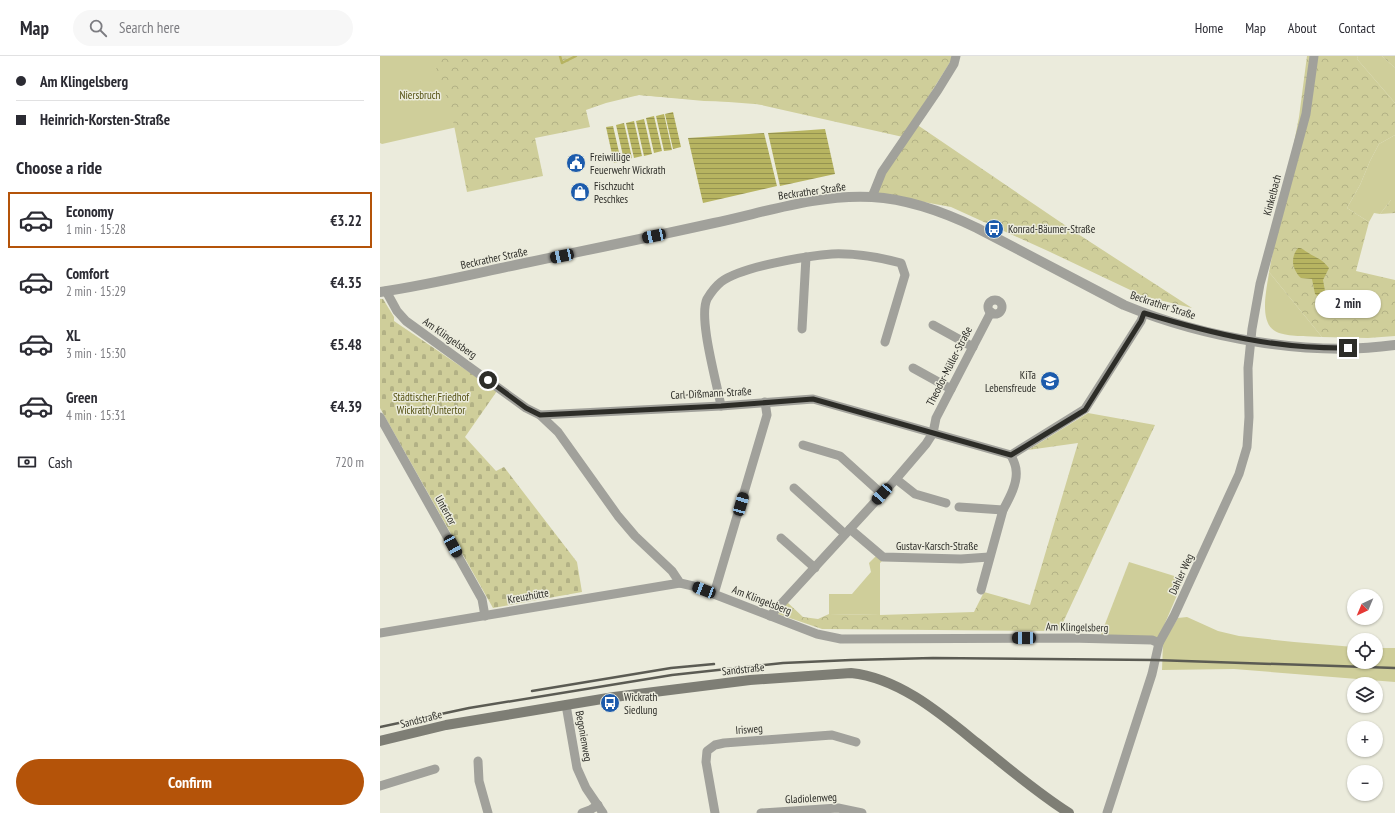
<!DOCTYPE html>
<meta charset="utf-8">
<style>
:root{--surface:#fff;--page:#f7f7f7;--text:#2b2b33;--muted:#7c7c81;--line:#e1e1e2;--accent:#b45309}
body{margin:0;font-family:"PT Sans Narrow",sans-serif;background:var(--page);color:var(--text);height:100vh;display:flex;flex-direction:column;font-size:15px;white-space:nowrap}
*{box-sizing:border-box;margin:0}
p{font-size:13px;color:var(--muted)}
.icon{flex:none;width:22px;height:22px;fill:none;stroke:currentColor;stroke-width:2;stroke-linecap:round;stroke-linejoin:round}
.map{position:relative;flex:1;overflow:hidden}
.panel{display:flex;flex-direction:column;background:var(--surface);width:380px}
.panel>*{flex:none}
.guide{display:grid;align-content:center;height:88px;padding:0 16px;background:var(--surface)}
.needle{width:26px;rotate:224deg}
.tools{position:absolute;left:967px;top:533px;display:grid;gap:8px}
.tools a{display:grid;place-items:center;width:36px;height:36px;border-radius:50%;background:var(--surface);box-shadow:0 1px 3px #0004;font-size:20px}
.end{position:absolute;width:18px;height:18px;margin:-9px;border:5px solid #2d2d28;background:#fff;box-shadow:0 0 0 2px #fff}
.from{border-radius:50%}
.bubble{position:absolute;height:28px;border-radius:14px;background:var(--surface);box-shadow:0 1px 3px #0004;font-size:13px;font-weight:700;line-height:28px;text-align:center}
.car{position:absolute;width:12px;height:24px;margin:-12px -6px;border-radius:5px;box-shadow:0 0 3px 1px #0007;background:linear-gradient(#222 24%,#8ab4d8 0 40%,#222 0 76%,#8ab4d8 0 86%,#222 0)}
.guide b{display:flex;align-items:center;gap:14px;height:38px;font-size:15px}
.guide b+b{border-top:1px solid var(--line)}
.guide i{width:10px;height:10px;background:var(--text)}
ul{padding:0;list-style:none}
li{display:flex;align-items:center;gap:12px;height:56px;margin:0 8px 6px;padding:0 8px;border:2px solid transparent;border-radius:0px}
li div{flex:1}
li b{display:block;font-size:15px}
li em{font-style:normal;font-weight:700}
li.current{border-color:var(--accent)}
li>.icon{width:36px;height:36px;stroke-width:1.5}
h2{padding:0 16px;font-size:18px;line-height:48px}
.pay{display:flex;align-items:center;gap:10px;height:44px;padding:0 16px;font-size:15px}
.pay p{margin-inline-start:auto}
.cta{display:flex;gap:8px;margin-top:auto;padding:8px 16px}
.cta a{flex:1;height:46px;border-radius:24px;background:var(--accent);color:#fff;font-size:16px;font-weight:700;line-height:46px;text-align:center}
header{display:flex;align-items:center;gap:24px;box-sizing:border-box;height:56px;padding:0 20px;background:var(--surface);border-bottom:1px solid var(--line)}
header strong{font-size:19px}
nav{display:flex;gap:22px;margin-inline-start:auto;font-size:14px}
.search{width:280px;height:36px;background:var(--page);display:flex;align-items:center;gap:10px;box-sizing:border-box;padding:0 14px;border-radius:22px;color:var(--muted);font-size:15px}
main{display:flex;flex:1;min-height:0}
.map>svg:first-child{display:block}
</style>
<header>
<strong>Map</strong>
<div class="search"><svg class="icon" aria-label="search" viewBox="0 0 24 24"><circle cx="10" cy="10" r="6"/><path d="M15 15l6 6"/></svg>Search here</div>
<nav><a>Home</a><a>Map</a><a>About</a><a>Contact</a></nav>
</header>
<main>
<section class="panel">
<div class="guide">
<b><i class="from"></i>Am Klingelsberg</b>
<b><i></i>Heinrich-Korsten-Straße</b>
</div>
<h2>Choose a ride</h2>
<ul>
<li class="current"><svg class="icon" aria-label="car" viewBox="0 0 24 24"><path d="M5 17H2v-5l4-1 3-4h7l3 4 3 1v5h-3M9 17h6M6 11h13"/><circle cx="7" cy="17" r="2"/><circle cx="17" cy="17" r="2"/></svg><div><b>Economy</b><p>1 min · 15:28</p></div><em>€3.22</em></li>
<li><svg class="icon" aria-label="car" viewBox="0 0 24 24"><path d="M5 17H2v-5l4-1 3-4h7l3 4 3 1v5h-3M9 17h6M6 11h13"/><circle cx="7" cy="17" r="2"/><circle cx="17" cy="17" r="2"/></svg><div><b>Comfort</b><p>2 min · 15:29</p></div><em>€4.35</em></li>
<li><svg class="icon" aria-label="car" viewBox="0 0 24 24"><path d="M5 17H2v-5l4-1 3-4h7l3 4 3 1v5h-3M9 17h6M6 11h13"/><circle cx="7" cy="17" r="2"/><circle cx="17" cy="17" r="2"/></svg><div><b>XL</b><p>3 min · 15:30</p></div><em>€5.48</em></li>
<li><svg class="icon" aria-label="car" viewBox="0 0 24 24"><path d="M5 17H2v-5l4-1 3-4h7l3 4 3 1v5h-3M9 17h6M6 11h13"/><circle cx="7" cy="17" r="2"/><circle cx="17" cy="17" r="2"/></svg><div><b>Green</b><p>4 min · 15:31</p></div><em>€4.39</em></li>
</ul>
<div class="pay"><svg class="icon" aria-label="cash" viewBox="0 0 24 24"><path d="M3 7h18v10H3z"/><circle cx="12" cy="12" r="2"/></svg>Cash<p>720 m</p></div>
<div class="cta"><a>Confirm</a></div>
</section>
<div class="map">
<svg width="1015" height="757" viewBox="0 0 1015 757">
<defs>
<pattern id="forest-crowns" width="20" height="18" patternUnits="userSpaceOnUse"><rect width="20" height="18" fill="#cfce9a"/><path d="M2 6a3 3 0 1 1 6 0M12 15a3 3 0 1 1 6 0" fill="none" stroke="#b2b185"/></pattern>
<pattern id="cemetery-stones" width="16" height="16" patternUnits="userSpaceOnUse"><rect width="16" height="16" fill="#cfce9a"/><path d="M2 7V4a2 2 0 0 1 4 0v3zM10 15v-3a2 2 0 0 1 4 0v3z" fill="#b2b185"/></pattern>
<pattern id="water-rules" width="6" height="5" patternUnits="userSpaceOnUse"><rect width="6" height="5" fill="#b7b461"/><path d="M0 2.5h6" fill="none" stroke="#959350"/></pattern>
</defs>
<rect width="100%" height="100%" fill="#ebebdc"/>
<g fill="#cfce9a">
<polygon points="0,0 188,0 426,52 259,39 178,48 2,88 0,87"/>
<polygon points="978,0 1002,0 1015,12 1015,47 977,3"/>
<polygon points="1015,79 1015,144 1011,144 1000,158 994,157 989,166 967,152 980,129 990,105 999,88"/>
<path d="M889,216L942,281C929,280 912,281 899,277C877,270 887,233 889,216Z"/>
<polygon points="497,499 503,504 500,507 500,559 449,558 449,538 472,538 491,516 489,507"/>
<polygon points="749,506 804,523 779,581 720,581"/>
<polygon points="807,561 838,575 859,580 914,586 974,591 974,606 996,606 996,592 1015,592 1015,626 854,613 782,614 783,587 798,562"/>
</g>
<g fill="url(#forest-crowns)">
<polygon points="52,0 574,0 523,81 368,46 324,45 259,39 226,47 206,54 210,71 155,82 163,120 87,136 71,54"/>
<polygon points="927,0 978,0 977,3 1015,47 1015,79 999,88 990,105 980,129 967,152 989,166 976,215 1015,224 1015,280 988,282 942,281 889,216 919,61"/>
<polygon points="1002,0 1015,0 1015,12"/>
<polygon points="536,68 698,178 812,252 763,240 668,195 571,151 489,136"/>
<polygon points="1011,144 1015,144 1015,157 1000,158"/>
<polygon points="708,357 775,369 679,575 442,573 398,558 407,546 423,561 438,563 449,558 500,559 594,556 604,536 650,549 698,387 648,394"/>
</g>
<polygon fill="url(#cemetery-stones)" points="0,243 3,243 14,261 14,265 117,335 85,381 116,415 124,411 197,506 202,536 113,552 0,352"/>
<g fill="url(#water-rules)">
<polygon points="293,56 301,91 293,93 285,58"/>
<polygon points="284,58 292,94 284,95 276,60"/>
<polygon points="274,60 282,95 274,97 266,62"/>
<polygon points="264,63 272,98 264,100 256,65"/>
<polygon points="254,65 262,100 254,102 246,67"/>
<polygon points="244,67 252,102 244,104 236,69"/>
<polygon points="233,70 241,105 234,107 226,71"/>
<polygon points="445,73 455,118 400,130 388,77"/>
<polygon points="384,77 397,130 323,147 308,82"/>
<path d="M918,192C923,192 923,194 927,196C937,203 940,201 949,212L943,224L945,235L940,242L935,238L932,223L921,222C912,213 910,202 918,192Z"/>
</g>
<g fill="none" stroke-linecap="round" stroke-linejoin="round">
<polyline stroke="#b7b461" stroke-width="2.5" points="180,0 182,7 196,0"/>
<g stroke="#a1a19b" stroke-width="9">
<polyline points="492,141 502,116 558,34 574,8 576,0"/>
<polyline points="6,235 17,255 26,265 146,352 160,359 178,376 238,460 255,480 292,515 300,527 313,530 437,578 461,583 689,582 772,584 779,587"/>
<circle cx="615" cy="251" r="7"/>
<polyline points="553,269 593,291"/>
<polyline points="422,273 426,201"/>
<polyline points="533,312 571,333"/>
<path d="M341,350C337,327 318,262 327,243C330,238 336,230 341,226C361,211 425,200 452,198C475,197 498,201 521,207L525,219L505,286"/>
<polyline points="160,359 341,350 433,343 631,399 705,353 761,265 764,257"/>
<polyline points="0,361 102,543 105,560"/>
<polyline points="423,389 460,400 502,438"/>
<polyline points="516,423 535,438 566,447"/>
<polyline points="414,432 465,478"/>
<polyline points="579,451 623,454"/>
<polyline points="470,473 503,501 581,503 609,501"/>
<polyline points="401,482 435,512"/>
<path d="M601,534L623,454C629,443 638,427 636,414C636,409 633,404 631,399"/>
<polyline points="334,538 387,359 385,346"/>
<polyline points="390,560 516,423 546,388 553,377 556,362 611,256"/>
<polyline points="0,577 300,527"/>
<polyline points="186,649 197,712 206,732 223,757"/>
<polyline points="98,705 99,725 108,757"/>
<polyline points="0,730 55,713"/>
<polyline points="202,757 210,754 218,749"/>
<polyline points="335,757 326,706 327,695 335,689 344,687 452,679 476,686"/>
<polyline points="381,757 458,752 482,757"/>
<polyline points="727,757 772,618 779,587 794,560 859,418 867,391 869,361 868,312 872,273 880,228 926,58 934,0"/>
</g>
<path stroke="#a1a19b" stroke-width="10" d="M0,236C49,229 97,217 145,207C208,194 271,181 334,167C386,156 438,138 492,141C528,143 564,156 597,172L744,249C824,282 929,301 1015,289"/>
<path stroke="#7e7e75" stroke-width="10" d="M0,685L66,669L234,641L370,624L471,617C519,622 560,657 597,687C627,711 656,736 689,757"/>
<g stroke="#5b5b53" stroke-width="2.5">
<polyline points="152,635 291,612 334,608"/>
<polyline points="0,671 89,652 292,619 403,607 471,604 553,602 775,604 1015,612"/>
</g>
</g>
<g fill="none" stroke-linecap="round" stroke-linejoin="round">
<path stroke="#2d2d28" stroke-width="5" d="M108,324L146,352L160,359L341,350L433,343L631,399L705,354L761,265L764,257C833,278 896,293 968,292"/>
</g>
<defs>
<symbol id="civic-disc" viewBox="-11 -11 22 22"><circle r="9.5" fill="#1c5bac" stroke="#ebebdc"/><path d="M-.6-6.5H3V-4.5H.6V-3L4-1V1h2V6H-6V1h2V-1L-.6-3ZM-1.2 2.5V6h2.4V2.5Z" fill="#fff"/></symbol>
<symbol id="shop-disc" viewBox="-11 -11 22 22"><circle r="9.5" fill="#1c5bac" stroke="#ebebdc"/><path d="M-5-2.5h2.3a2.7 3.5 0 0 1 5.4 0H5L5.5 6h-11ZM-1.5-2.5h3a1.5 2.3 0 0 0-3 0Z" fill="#fff"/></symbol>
<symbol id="bus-disc" viewBox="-11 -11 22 22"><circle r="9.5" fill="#1c5bac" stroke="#ebebdc"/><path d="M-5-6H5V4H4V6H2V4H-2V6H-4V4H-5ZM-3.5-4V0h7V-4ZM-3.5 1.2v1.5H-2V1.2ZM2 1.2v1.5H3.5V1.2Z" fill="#fff"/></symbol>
<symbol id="school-disc" viewBox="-11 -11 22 22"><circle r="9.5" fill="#1c5bac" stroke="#ebebdc"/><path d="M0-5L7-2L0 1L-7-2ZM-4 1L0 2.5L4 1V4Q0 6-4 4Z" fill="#fff"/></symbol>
</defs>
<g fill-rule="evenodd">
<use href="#civic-disc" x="185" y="96" width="22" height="22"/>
<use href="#shop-disc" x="189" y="125" width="22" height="22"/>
<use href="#bus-disc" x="603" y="162" width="22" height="22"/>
<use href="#school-disc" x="659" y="314" width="22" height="22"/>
<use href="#bus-disc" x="219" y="636" width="22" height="22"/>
</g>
<g text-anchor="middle" stroke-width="3" stroke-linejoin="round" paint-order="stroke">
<g font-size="11" fill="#524f10" stroke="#ebebdc">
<text x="40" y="43">Niersbruch</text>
<text x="51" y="345">Städtischer Friedhof<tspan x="51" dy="13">Wickrath/Untertor</tspan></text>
</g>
<g font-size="11" fill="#2d2d28" stroke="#ebebdc" text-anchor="start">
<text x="210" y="105">Freiwillige<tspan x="210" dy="13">Feuerwehr Wickrath</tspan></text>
<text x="214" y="134">Fischzucht<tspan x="214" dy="13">Peschkes</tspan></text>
<text x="628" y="177">Konrad-Bäumer-Straße</text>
<text x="656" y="323" text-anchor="end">KiTa<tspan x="656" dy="13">Lebensfreude</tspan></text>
<text x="244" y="645">Wickrath<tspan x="244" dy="13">Siedlung</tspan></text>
</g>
<g font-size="11" fill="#2d2d28" stroke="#ebebdc">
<text transform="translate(432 135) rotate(-8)" y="4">Beckrather Straße</text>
<text transform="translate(892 139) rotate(-75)" y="4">Kinkelbach</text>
<text transform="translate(114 202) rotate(-12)" y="4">Beckrather Straße</text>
<text transform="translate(783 249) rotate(18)" y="4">Beckrather Straße</text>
<text transform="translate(70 282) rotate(35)" y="4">Am Klingelsberg</text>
<text transform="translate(569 310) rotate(-63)" y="4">Theodor-Müller-Straße</text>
<text transform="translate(331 337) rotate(-3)" y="4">Carl-Dißmann-Straße</text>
<text transform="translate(66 454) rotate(61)" y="4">Untertor</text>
<text x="557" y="494">Gustav-Karsch-Straße</text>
<text transform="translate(801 518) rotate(-65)" y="4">Dahler Weg</text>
<text transform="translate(148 540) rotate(-10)" y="4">Kreuzhütte</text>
<text transform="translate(382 544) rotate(21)" y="4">Am Klingelsberg</text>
<text transform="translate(697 571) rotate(1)" y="4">Am Klingelsberg</text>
<text transform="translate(363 613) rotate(-6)" y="4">Sandstraße</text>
<text transform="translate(41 663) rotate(-14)" y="4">Sandstraße</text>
<text transform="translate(369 673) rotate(-4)" y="4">Irisweg</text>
<text transform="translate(204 680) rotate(80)" y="4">Begonienweg</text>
<text transform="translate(431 742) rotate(-3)" y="4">Gladiolenweg</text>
</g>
</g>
</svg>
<div class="tools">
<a><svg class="needle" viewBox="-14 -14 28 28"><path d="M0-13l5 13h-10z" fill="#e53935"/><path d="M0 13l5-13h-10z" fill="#7c7c81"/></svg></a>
<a><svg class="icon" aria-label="locate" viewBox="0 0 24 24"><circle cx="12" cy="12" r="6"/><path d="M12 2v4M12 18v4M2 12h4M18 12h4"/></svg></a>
<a><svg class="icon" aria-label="layers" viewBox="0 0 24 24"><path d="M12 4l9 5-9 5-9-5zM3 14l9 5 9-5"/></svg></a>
<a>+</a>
<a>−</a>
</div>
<i class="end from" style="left:108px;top:324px"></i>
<i class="end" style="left:968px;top:292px"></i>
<div class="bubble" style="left:935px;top:234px;width:66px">2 min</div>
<i class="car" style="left:274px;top:180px;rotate:258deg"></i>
<i class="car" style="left:182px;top:200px;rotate:258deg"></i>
<i class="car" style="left:502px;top:438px;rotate:222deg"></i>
<i class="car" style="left:361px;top:448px;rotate:16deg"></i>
<i class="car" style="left:73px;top:490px;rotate:151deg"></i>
<i class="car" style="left:324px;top:534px;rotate:291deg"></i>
<i class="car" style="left:644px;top:582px;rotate:270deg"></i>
</div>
</main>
